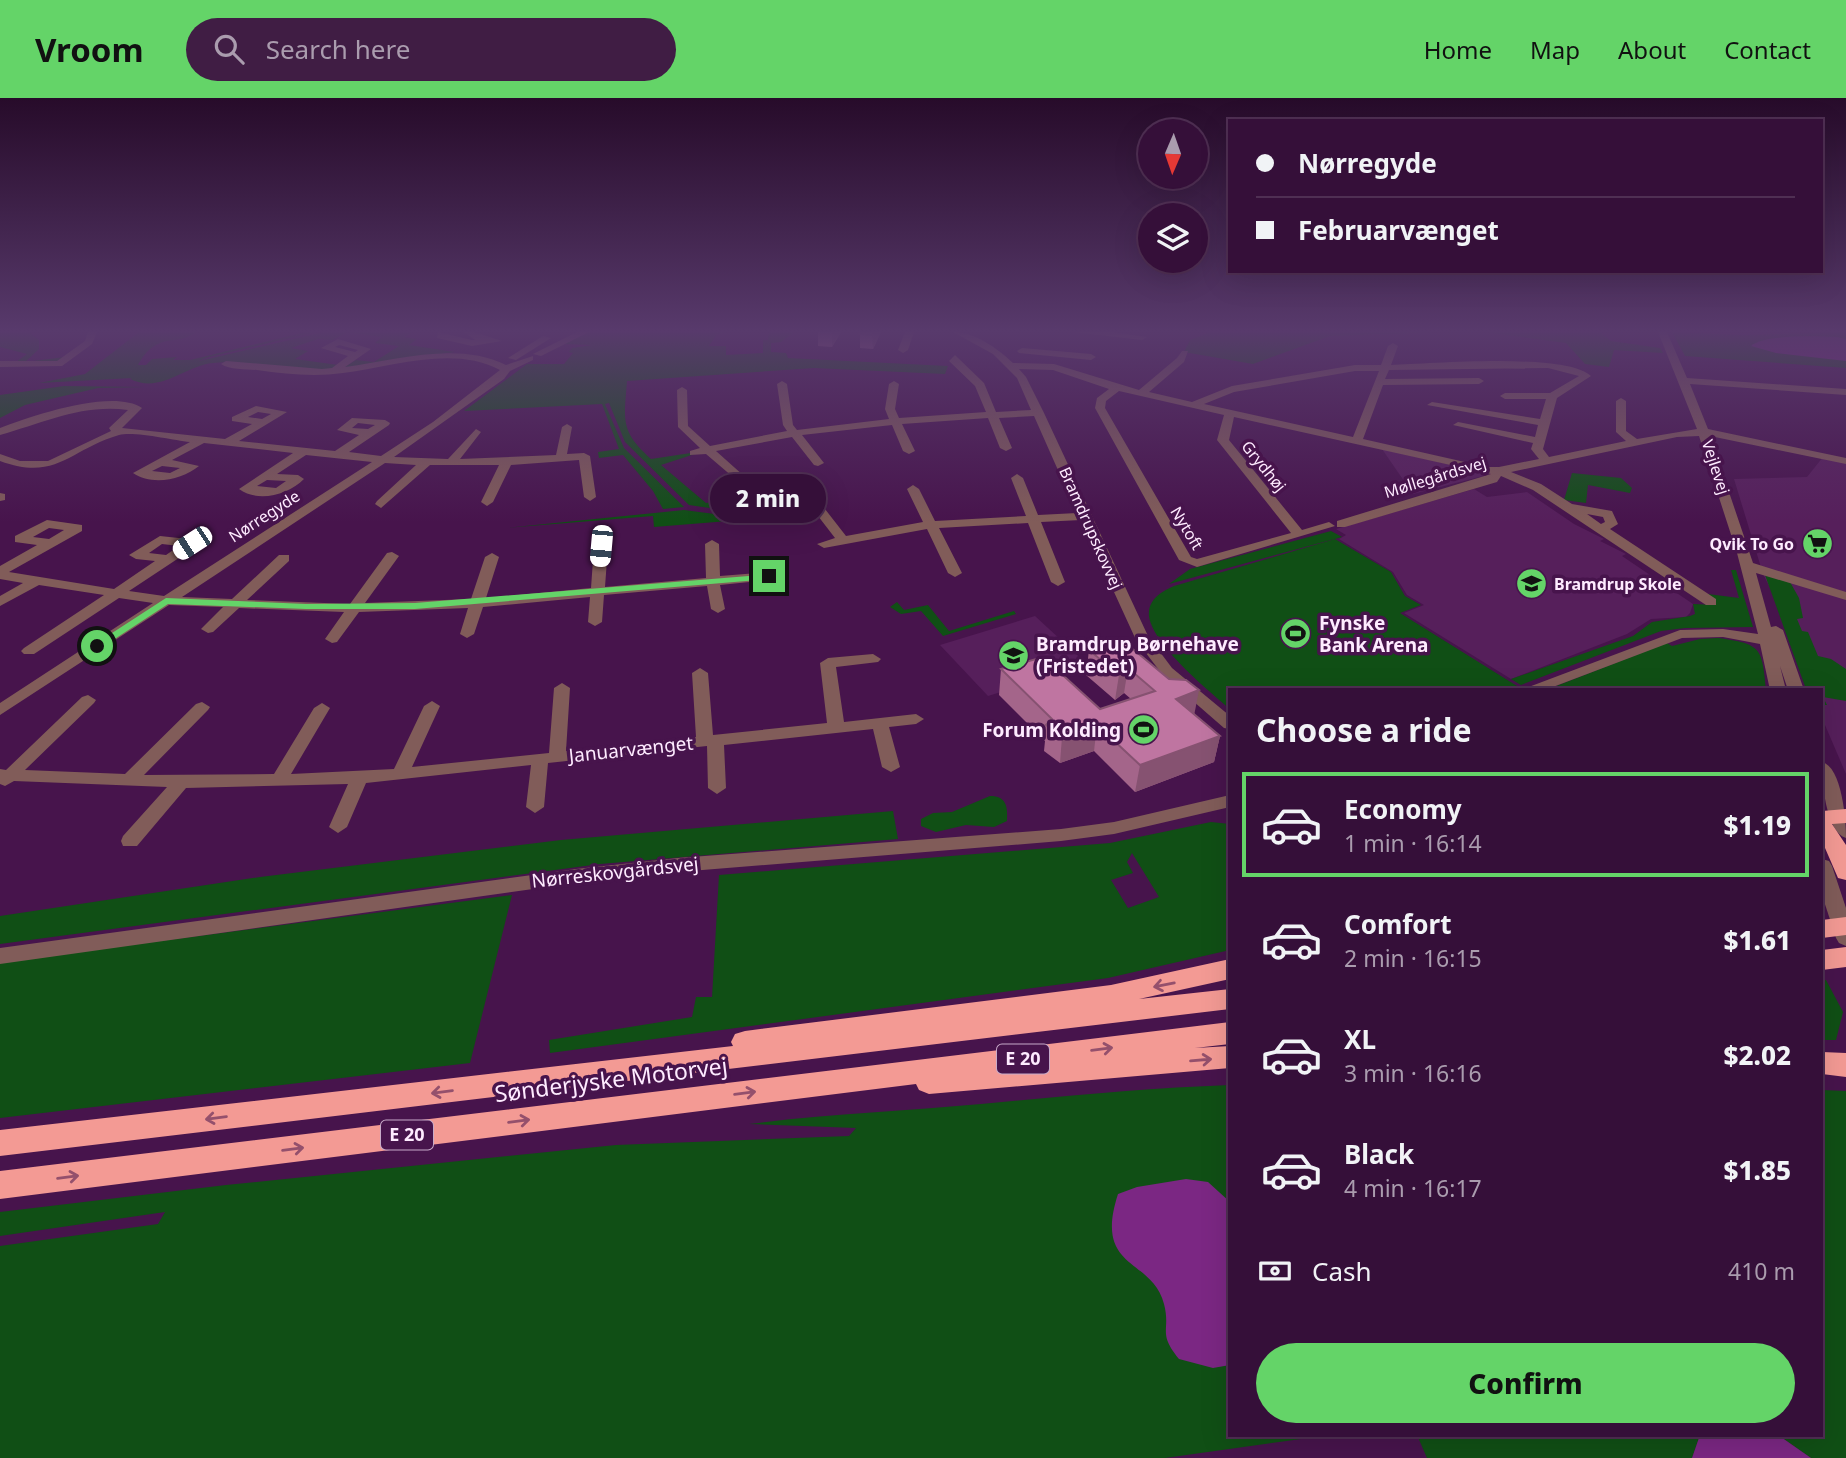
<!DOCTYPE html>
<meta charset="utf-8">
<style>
:root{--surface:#350f39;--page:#401d44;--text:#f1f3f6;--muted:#aa9cae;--line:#4f2f53;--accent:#64d468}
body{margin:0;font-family:"Noto Sans",sans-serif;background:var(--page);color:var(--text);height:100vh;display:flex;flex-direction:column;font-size:26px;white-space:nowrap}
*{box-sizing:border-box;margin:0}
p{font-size:23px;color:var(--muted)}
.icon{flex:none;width:38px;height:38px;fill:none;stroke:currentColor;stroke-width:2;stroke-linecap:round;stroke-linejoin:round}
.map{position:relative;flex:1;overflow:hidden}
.drawer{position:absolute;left:1228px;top:590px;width:595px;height:749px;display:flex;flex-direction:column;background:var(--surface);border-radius:0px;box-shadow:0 7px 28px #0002,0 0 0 2px var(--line)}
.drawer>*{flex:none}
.top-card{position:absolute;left:1228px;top:21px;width:595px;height:154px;border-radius:0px;box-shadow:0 7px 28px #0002,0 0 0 2px var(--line);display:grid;align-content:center;height:154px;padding:0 28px;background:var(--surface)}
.needle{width:46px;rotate:182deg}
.buttons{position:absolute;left:1138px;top:21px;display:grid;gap:14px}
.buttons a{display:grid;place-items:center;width:70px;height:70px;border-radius:50%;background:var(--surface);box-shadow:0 7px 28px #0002,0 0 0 2px var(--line);font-size:35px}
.end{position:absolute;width:32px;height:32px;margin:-16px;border:9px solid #64d468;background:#111;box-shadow:0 0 0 4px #111}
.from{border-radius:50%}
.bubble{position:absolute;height:49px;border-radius:24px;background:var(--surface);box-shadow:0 7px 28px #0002,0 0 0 2px var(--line);font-size:23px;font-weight:800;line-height:49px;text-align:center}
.car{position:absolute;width:21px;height:42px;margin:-21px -10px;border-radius:9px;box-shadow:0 0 5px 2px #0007;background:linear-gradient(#fff 24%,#345 0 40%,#fff 0 76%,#345 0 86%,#fff 0)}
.top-card b{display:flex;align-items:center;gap:24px;height:66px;font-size:26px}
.top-card b+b{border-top:2px solid var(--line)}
.top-card i{width:18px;height:18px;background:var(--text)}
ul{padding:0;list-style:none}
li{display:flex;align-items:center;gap:21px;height:105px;margin:0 14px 10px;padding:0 14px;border:4px solid transparent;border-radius:0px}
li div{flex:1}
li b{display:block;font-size:26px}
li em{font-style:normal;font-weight:800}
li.on{border-color:var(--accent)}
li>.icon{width:63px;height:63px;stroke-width:1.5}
h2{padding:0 28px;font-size:32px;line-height:84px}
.pay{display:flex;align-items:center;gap:18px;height:77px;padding:0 28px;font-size:26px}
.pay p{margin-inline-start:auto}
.button{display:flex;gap:14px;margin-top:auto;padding:14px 28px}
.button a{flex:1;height:80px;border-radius:42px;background:var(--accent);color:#111;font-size:28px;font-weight:800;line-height:80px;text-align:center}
header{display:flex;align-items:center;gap:42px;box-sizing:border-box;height:98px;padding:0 35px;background:var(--accent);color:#111}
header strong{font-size:33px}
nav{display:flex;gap:38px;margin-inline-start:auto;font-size:24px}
.search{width:490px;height:63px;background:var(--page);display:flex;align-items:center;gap:18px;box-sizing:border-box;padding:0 24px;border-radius:38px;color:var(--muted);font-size:26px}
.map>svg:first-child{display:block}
</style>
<header>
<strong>Vroom</strong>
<div class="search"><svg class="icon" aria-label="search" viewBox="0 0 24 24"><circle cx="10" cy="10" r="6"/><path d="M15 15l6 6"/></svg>Search here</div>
<nav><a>Home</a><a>Map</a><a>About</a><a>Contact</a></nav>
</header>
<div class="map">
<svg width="1846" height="1360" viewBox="0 0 1846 1360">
<rect width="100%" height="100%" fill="#47144c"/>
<g fill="#561f5b">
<polygon points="1382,351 1486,375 1487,377 1413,396"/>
<polygon points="1823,359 1846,365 1846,676 1822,620 1822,592 1763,476 1734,381 1807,379"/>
<polygon points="1474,391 1487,399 1527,394 1574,426 1604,441 1600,443 1626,456 1622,458 1693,506 1690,515 1686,519 1651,521 1627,536 1511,581 1404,515 1424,507 1407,497 1393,474 1339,441 1346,437 1336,431"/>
<polygon points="1035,518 1088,567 988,598 940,547"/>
</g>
<g fill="#104f15" fill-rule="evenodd">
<polygon points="0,234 29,234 39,242 39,251 25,264 65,259 52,267 0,265 16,264 27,256 0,249"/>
<path d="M139,234H196C180,244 178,240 163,244C147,249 141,262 138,267H146L152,261L177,259L173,262H190L306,234H316L209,259L199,263L323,234H413L404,239L417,241L409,247L455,254L341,271L356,262L374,264L399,248L375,245L382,239L347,234L333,242L318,241L291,250L308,253L295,261L338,267C301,288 252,259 213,265C184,268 161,296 130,281L132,280L39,285L85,276Z"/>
<path d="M588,234H728L717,236L709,248H726V257L763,255V242H768L769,234H794L781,244L771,245V254L786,255L788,260L948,268L945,276L814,270L627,283C624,323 620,333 651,361L704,353L661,367L706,405L746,398L768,423L744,415L689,407L625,344L609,305L605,306L624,350L684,409L663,411L653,393L623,357L599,360L598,354L619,351L602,306L464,313L527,266H564L573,255L569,254L572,250L592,247L561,246Z"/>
<polygon points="1210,234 1440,234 1330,238 1253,266 1184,254 1190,242"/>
<polygon points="1486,234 1600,234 1611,243 1660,250 1663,255 1614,252 1609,269 1585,266 1566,245"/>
<polygon points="1672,234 1742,237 1846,234 1846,270 1685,258"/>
<polygon points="64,288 145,289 98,290 25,307 0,320 0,297"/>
<polygon points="1572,375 1621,380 1632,390 1630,395 1588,387 1586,405 1564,402"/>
<polygon points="684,412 753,421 654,429 653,418 505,430"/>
<polygon points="1331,433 1342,439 1169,486 1190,471"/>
<path d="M1335,441L1391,474L1405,498L1421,507L1400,515L1517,588L1506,592H1230V611C1210,594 1145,541 1149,513C1151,499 1163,493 1174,488Z"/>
<polygon points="1731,472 1736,472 1753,529 1685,530 1661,533 1521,587 1511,581 1633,538 1652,524 1690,518 1695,516 1693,506 1716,507 1708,496 1739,500"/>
<polygon points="1765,477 1790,484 1799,500 1803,520 1797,521 1802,533 1808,534 1818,558 1831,561 1846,571 1846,603 1823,599 1827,607 1822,607 1822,592 1806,591"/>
<polygon points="897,504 904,512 928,507 949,533 1014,513 1016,516 943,538 921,513 901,516 890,509"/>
<path d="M1718,540C1761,546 1762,549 1766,591L1546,592L1667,545L1672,548L1700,541Z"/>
<path d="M990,698C1006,698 1008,708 1007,723L994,729L966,727L936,734L921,728V721L933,715L952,714Z"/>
<polygon points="893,713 898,741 600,766 0,846 0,818 260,779 561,742"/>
<path d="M1211,724L1230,726V852L1108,880L550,955L549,942L692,919L696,899H712L719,777L1110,745ZM1132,755L1159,799L1128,810L1111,782L1133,775L1127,764Z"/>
<polygon points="512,797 470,965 0,1020 0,864"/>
<polygon points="1822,882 1826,882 1843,914 1836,942 1822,942"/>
<path d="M1230,987V1337H1330L1165,1360H0V1148L158,1126L165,1114L0,1138V1114L226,1087L616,1047L849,1038L856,1030L749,1026C826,1016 904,1013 981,1006C1065,998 1147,990 1230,987Z"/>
<polygon points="1822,992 1846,993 1846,1360 1811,1360 1778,1337 1822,1337"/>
<polygon points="1417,1337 1700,1337 1692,1360 1427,1360"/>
</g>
<g fill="#7b2783">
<path d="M1837,239L1846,241V263L1776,255L1751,248C1765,236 1817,238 1837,239Z"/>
<path d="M1186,1081L1208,1084L1230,1104V1267L1213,1270L1179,1261C1157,1234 1171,1233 1164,1206C1152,1159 1093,1173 1118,1096L1137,1089Z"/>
<polygon points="1700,1337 1778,1337 1811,1360 1692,1360"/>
</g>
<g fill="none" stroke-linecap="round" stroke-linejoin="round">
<g fill="#815c59" fill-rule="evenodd">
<polygon points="88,234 97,234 92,246 62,268 0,269 0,263 57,263 85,243"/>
<polygon points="438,234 472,242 475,242 464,234 474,234 502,243 472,248 437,240"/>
<polygon points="577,234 589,234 541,258 533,256"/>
<polygon points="905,234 914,234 908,252 903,255 898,252"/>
<path d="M953,234C975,234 997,250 1013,265L1054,266L1139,292L1177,260L1182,253H1188L1184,264L1149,294L1192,304L1232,288L1355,267H1381L1388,248L1393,245L1398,248L1391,267C1431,266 1565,254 1591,278L1557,300L1543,351L1549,359L1626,343L1616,334V303L1621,300L1626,303V333L1637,341L1697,331L1658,234H1667L1687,280L1846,291V297L1690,286L1708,331L1846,360V366L1710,338L1753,465L1846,494V502L1756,475L1771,529L1776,528L1783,532L1804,592H1788L1780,568L1786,592H1770L1760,546L1723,539L1682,540L1545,592H1521L1680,532L1723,531L1758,536L1737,455L1699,338L1677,339L1511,374L1541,386L1572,406L1612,413L1618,426L1610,431L1716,501V507H1706L1533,392L1501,378L1497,384L1345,429H1337V423L1491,376L1234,319L1229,342L1302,432L1329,424L1335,428L1197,469L1179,462L1095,310L1097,300L1109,291L1053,272L1019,271L1026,279L1044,315L1148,538L1172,570L1230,618V631L1224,630L1162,576L1136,542L1081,422L1041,424L1065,484L1058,488L1051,484L1028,425L939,430L962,475L955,479L948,475L927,431L824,450L817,446L835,440L808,405L810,402H818L846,438L923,424L907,391L913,387L919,391L935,423L1026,418L1011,380L1017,376L1023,380L1038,417L1077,415L1034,318L999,320L1012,350L1006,353L1000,350L988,320L902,326L915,353L909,356L903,353L892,327L802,337L824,365L818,368L814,367L792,339L716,353L744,378V384L740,385L706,356L690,357V353L700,350L678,329L677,292L682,289L687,292L688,328L710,348L787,333L783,327L777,286L782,283L787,286L793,327L797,332L889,321L885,311L889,286L894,283L899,286L895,311L899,320L986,314L975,288L949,263L955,257L984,285L996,314L1031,312L1017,280L993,256ZM1548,270L1579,278L1550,295H1505L1500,298L1505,301H1546L1540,321L1432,304L1427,307L1538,327L1535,339L1458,324L1453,327L1533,345L1531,351L1539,361L1499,369H1487L1363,341L1383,287L1479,286L1484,283L1479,280L1385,281L1389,272ZM1355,273H1379L1353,339L1204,306L1234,294ZM1119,293L1224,317L1217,342L1291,435L1197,461L1191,459L1105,310L1106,303ZM1587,416L1603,419L1605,424L1601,426Z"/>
<polygon points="1073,234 1112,234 1147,239 1142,242"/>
<polygon points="543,238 551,240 516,262 508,260"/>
<path d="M338,241L371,251L345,269C396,262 458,243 506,267L533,258V262L510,273L504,281L394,359L448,361L476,331L481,334L460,361L556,357L562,329L567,326L572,329L567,356L584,355L590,358L596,399L590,403L584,399L579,362L511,367L493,404L487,408L481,404L499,367H430L381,410L375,406L377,403L416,367L385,365L182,499L232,501L279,457H289V463L247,502L350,506L387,455L392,454L399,458L365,505L471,501L485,459L492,455L499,459L486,500L591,490L594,448L601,444L608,448L605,489L706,480L705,446L712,442L719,446L720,478L769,474L776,478L769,482L720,487L725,511L718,515L711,511L707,488L604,497L602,524L595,528L588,524L590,499L483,509L474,536L467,540L460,536L468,510L359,514L337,544L332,545L325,541L344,514L239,510L213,534L208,535L201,531L223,509L169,507L0,617V605L153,505L119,500L34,556H24L21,553L24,550L104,497L39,487L0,508V498L23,485L0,481V468L37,447L15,444V438L47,422L82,427V433L9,474L114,491L155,463L136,461L129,457L160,438L197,442V448L129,493L164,498L372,364L306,357L277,376L298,377L304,381C288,397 258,405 239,391L293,355L204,345L172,362L199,368C182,382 152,388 133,375L190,344C172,342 134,333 119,337C70,351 57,384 0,363V356L20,363H48L111,333L109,330L128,312C81,306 44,325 0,337V330C31,318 113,290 142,310L122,330L225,341L252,326L232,323V319L256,308L287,314L239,343L335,353L359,337L337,332L352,320L385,322L390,325L389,327L349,354L381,358L433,324L500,272C453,247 393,269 343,275C314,279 286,276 257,272C246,271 230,272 221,266L226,263L322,271L332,270L348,258L321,250ZM339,247L358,252L355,254L335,249ZM258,314L271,316L262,321L248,319ZM358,325L375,327L368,331L352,330ZM162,368L180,370L170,375L152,373ZM267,382L286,383L276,390L257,388ZM49,430L64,432L49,441L33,439ZM162,446L179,448L166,457L149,455Z"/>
<polygon points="1022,250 1091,256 1096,259 1091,262 1019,255 1017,253"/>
<polygon points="0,395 5,396 5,402 0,403"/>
<polygon points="873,556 881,561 878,564 836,569 844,624 916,616 924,621 916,626 889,629 900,669 891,674 882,669 873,631 724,647 726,690 717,696 708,690 707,648 548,665 544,709 535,715 526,709 531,667 366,685 347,729 338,735 329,729 348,686 186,690 137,748 123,748 121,743 123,738 167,689 14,683 5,688 0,686 0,671 6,672 82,599 88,597 96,602 94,605 25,672 125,676 196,606 202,604 210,609 208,612 144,677 274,676 314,610 322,605 330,610 291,676 394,671 424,608 432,603 440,608 412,669 549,655 554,590 562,585 570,590 566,653 696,639 692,575 700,570 708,575 713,637 827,625 820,565 828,560"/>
<path d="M1822,664C1842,669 1846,722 1846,740C1826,735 1821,681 1822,664Z"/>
<polygon points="1230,697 1230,709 1114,736 1061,743 678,774 576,785 0,866 0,850 576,771 678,760 1061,731 1114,724"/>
<polygon points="1822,761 1829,763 1832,768 1846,810 1846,848 1839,845 1836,840 1822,797"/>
</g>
<g fill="#f39a94" fill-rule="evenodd">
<polygon points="1846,711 1846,725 1832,726 1846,747 1846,782 1838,780 1822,743 1822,713"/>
<polygon points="1846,819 1846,837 1822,840 1822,822"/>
<polygon points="1846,849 1846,869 1822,872 1822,852"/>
<polygon points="1230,861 1230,881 1139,901 1230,891 1230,911 0,1058 0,1032 733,948 731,944 735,936 745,933 1111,887"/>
<polygon points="1230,924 1230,946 1195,950 1230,948 1230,970 929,996 919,992 916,986 0,1101 0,1073"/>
<polygon points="1822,954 1846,955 1846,979 1822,976"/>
</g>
</g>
<g fill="#a4658a">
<polygon points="818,234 841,234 832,249 818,248"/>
<polygon points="861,234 881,234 873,251 860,250 860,236"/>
<polygon points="1122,542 1194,616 1220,638 1214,664 1135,694 1094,653 1060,665 1044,653 1045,643 999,597 1001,571 1100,611 1131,601 1124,595 1115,602 1086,577 1089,552"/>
</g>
<g fill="#865271">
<polygon points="832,234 841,234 832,249"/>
<polygon points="874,234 881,234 873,251 872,237"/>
<polygon points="1128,570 1124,595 1115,602 1119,577"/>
<polygon points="1199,592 1194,618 1176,601"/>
<polygon points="1097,627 1094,653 1060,665 1062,639"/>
<polygon points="1220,638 1214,664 1135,694 1140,667"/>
</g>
<g fill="#bf75a1" stroke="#865271" stroke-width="2">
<polygon points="861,234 874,234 872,237 860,236"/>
<polygon points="1122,542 1169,581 1186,582 1199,592 1176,601 1220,638 1140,667 1097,627 1062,639 1046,627 1052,621 1001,571 1043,559 1100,611 1155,593 1128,570 1119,577 1089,552"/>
</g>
<defs><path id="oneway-shaft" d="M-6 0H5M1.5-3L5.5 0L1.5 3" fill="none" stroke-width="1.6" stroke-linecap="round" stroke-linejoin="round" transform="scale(1.75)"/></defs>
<g stroke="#94506c">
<use href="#oneway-shaft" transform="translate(1164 887) rotate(169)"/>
<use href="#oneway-shaft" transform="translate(1102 951) rotate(-7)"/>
<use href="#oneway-shaft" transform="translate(1201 962) rotate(-5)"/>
<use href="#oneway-shaft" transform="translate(442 994) rotate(173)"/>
<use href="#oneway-shaft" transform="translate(745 995) rotate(-7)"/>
<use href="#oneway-shaft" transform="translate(216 1020) rotate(173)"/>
<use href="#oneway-shaft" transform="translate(519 1023) rotate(-7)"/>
<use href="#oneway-shaft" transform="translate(293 1051) rotate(-7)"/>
<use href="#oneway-shaft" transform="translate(68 1079) rotate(-7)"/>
</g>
<linearGradient id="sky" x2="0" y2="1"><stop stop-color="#270b2a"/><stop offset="0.55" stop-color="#583a6c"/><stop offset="1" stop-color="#583a6c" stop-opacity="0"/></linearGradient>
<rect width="1846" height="424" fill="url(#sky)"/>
<polygon fill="#64d468" points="772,476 769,481 415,511 306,511 168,506 101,550 92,548 166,500 306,506 415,505"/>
<defs>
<symbol id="supermarket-disc" viewBox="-11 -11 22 22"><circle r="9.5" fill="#64d468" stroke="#47144c"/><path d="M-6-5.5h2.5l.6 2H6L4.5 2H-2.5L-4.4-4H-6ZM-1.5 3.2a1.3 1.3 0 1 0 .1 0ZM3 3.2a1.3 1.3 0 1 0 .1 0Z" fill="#111"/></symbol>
<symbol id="school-disc" viewBox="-11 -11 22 22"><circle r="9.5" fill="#64d468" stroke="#47144c"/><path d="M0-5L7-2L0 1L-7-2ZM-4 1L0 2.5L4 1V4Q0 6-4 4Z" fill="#111"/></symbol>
<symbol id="stadium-disc" viewBox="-11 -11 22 22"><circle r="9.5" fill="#64d468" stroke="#47144c"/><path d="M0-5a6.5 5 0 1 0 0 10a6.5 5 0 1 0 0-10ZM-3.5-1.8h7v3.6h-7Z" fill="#111"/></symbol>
</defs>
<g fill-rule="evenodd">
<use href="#supermarket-disc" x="1800" y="428" width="35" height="35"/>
<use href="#school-disc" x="1514" y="468" width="35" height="35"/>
<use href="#stadium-disc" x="1278" y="518" width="35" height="35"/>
<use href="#school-disc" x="996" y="540" width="35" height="35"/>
<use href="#stadium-disc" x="1126" y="614" width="35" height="35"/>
</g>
<g text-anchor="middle" stroke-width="7" stroke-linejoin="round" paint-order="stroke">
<g font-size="16" fill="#feebff" stroke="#47144c">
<text transform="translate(1264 368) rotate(51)" y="6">Grydhøj</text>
<text transform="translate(1716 369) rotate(72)" y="6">Vejlevej</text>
<text transform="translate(1435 379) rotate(-17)" y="6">Møllegårdsvej</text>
<text transform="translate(264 418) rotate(-33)" y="6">Nørregyde</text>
<text transform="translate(1091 430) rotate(66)" y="6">Bramdrupskovvej</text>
<text transform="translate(1187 430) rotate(59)" y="6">Nytoft</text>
</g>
<g font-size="16" font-weight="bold" fill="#feebff" stroke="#47144c" text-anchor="end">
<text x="1794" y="452">Qvik To Go</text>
<text x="1554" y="492" text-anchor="start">Bramdrup Skole</text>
</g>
<g fill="#47144c" stroke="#c7aac9" stroke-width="2">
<rect x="997" y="946.5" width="52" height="29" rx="5"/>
<rect x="381" y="1022.5" width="52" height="29" rx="5"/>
</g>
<g font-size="18" font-weight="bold" fill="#feebff">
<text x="1023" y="967">E 20</text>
<text x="407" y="1043">E 20</text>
</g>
<g font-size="19" font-weight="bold" fill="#feebff" stroke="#47144c" text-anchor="start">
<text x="1319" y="532">Fynske<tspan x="1319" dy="22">Bank Arena</tspan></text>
<text x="1036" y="553">Bramdrup Børnehave<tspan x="1036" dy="22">(Fristedet)</tspan></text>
<text x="1121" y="639" text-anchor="end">Forum Kolding</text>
</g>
<g font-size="19" fill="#feebff" stroke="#47144c">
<text transform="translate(631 651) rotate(-6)" y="7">Januarvænget</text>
<text transform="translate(615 774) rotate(-6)" y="7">Nørreskovgårdsvej</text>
</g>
<g font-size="23" fill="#feebff" stroke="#47144c">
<text transform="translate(611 982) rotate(-7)" y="8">Sønderjyske Motorvej</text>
</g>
</g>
</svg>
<div class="buttons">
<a><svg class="needle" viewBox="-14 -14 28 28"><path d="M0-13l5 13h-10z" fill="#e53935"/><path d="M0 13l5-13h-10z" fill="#aa9cae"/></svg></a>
<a><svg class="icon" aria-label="layers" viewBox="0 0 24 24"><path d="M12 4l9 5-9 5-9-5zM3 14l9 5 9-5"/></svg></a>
</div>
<i class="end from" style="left:97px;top:548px"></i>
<i class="end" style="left:769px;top:478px"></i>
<div class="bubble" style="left:710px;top:376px;width:116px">2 min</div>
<i class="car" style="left:192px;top:445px;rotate:237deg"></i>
<i class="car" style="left:601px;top:448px;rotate:185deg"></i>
<div class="top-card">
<b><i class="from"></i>Nørregyde</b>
<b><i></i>Februarvænget</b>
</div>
<section class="drawer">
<h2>Choose a ride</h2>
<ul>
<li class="on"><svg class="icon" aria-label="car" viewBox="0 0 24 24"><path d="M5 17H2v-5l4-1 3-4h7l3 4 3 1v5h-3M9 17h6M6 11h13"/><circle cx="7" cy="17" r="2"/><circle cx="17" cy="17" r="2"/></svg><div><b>Economy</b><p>1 min · 16:14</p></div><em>$1.19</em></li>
<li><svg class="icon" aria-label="car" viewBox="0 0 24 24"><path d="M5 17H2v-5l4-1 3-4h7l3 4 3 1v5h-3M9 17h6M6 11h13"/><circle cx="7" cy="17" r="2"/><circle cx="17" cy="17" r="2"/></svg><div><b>Comfort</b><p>2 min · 16:15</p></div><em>$1.61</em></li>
<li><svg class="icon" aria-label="car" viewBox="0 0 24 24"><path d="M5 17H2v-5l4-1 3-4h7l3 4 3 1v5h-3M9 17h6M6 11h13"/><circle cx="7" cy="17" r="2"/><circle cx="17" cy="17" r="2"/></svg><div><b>XL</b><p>3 min · 16:16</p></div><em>$2.02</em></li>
<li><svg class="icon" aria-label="car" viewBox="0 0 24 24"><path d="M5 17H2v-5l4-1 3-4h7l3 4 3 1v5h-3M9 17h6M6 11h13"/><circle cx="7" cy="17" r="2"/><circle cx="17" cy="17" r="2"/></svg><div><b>Black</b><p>4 min · 16:17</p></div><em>$1.85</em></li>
</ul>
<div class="pay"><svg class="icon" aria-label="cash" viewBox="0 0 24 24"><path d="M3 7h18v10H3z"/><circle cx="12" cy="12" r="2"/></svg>Cash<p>410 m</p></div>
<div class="button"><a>Confirm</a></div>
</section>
</div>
